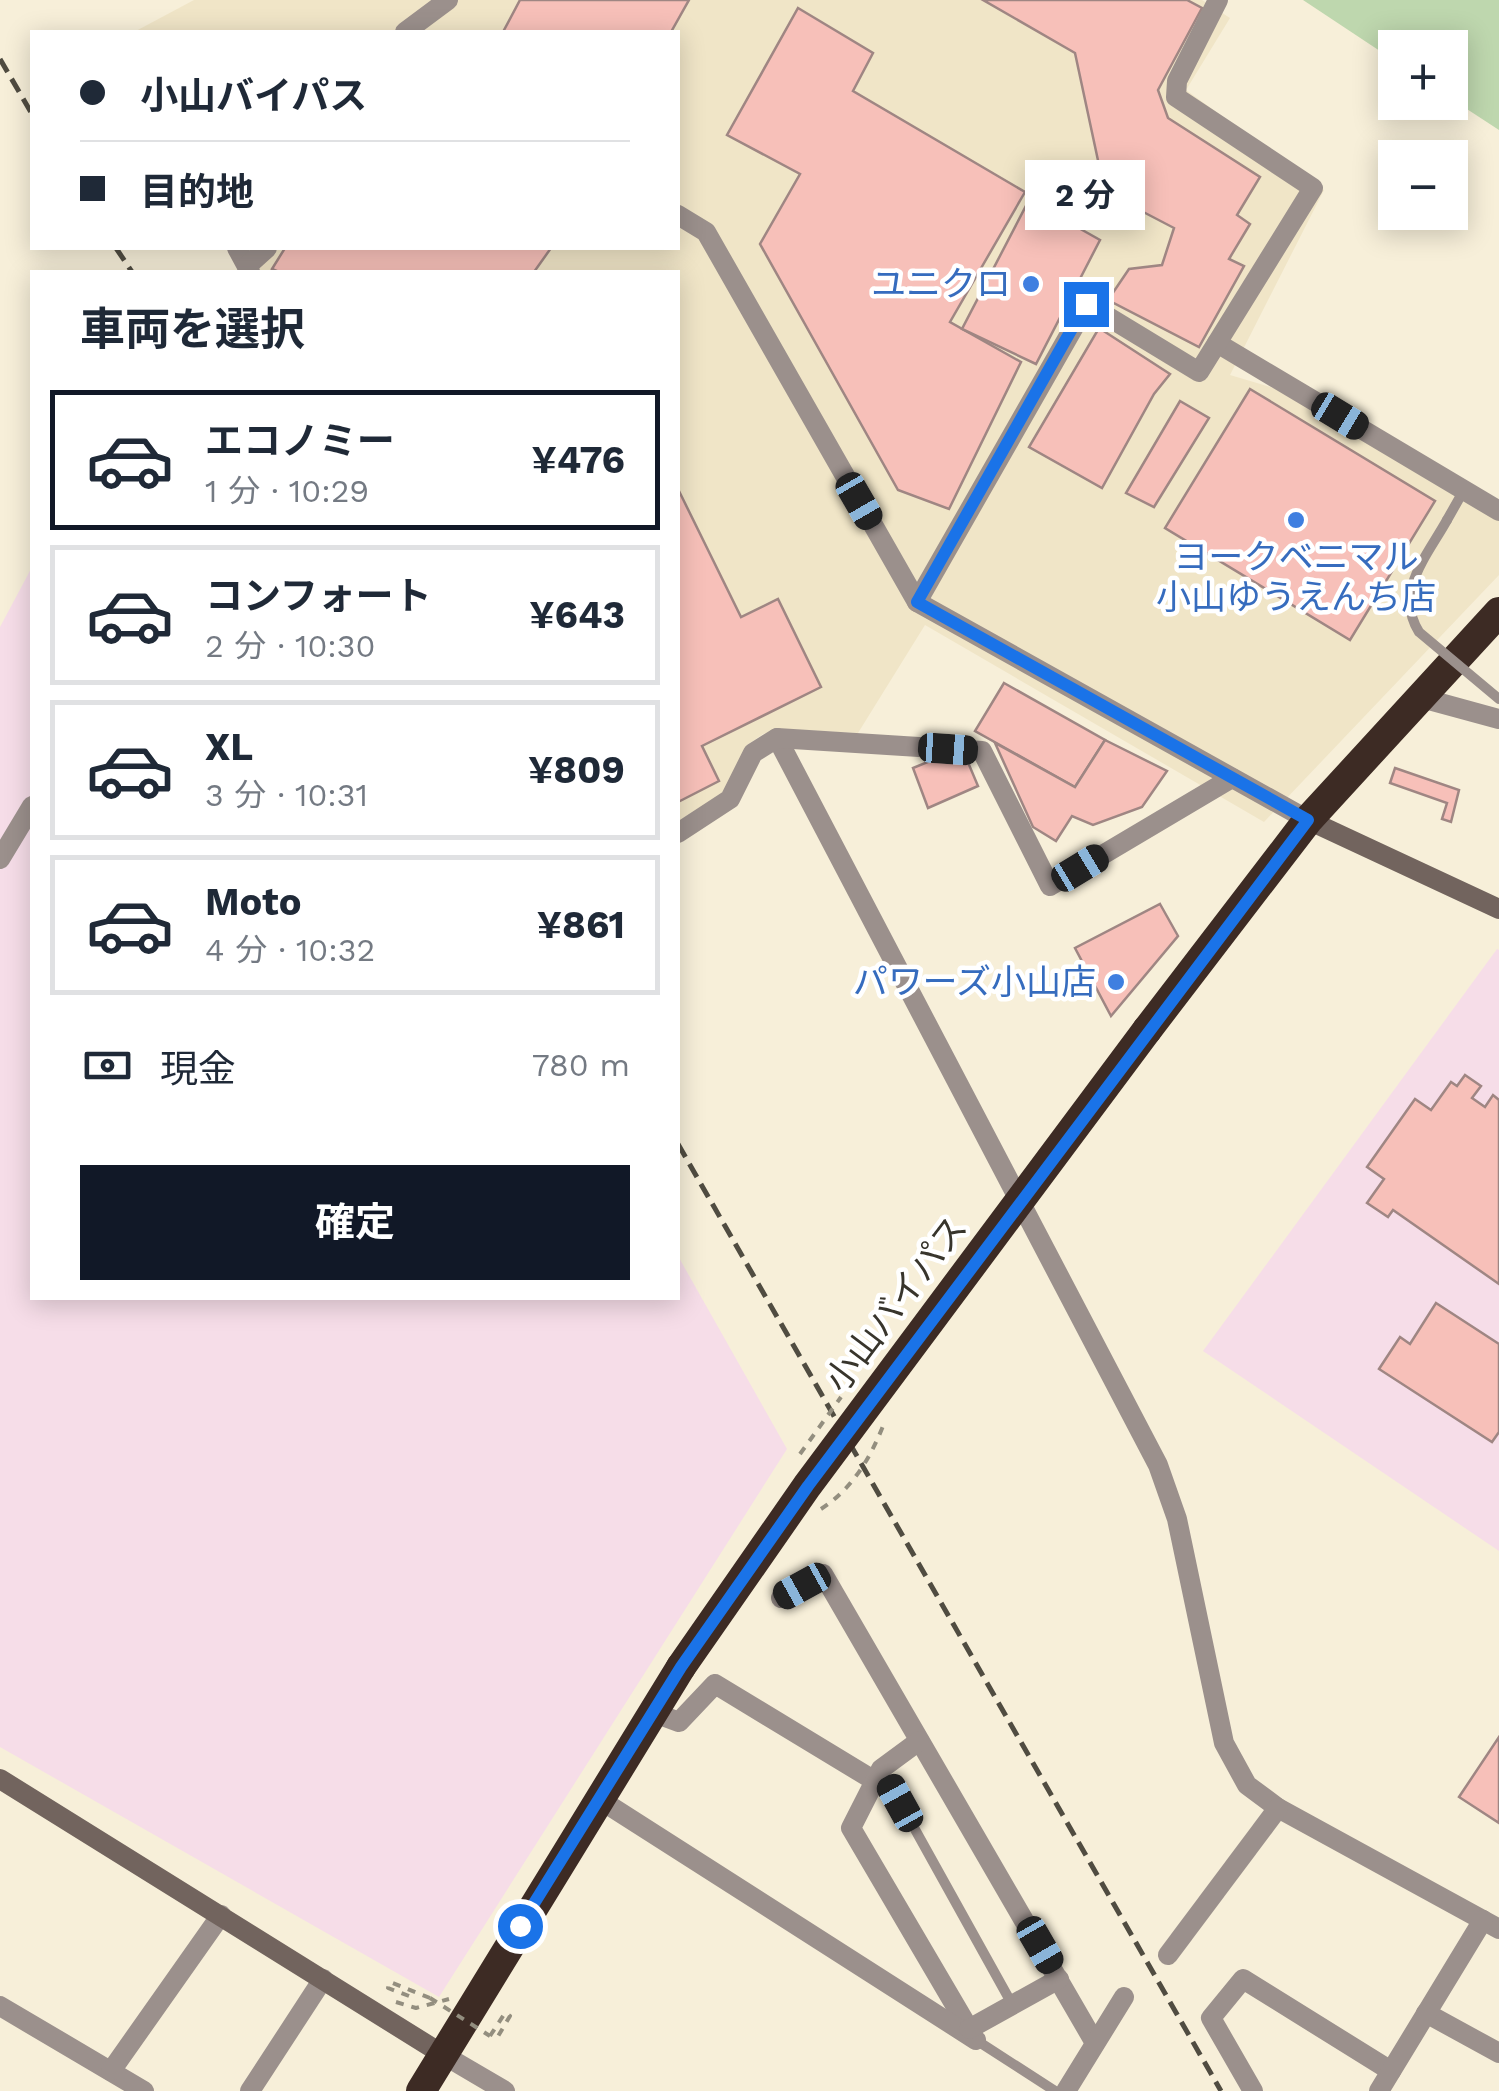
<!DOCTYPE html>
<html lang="ja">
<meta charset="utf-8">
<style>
:root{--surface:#fff;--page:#f6f6f7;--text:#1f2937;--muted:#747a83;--line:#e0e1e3;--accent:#111827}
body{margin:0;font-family:"Work Sans","Noto Sans JP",sans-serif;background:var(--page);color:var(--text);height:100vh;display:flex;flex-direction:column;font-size:38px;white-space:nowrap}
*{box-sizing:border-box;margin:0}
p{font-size:32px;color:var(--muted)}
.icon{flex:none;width:55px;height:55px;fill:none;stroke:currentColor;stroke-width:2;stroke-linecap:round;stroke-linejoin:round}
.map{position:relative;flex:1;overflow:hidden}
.details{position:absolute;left:30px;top:270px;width:650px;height:1030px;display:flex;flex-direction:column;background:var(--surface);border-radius:0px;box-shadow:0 5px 25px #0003}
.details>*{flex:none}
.banner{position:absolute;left:30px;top:30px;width:650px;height:220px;border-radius:0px;box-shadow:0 5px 25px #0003;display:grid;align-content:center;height:220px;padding:0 50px;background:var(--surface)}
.buttons{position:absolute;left:1378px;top:30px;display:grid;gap:20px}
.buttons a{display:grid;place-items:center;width:90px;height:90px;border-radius:0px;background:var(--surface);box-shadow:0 5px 25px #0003;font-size:50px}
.end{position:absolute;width:45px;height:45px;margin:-22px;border:12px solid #1a73e8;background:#fff;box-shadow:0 0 0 5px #fff}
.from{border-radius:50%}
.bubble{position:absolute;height:70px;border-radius:0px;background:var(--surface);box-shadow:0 5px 25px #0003;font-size:32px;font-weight:700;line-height:70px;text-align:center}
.car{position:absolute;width:30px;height:60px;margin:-30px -15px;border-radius:12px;box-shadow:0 0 8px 2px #0007;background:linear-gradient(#222 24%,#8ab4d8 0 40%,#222 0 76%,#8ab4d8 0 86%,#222 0)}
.banner b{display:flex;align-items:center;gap:35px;height:95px;font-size:38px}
.banner b+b{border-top:2px solid var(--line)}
.banner i{width:25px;height:25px;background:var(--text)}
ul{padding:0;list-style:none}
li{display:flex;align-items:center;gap:30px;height:140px;margin:0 20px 15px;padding:0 30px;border:5px solid var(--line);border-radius:0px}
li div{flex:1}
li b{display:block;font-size:38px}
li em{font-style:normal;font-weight:700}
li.on{border-color:var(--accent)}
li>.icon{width:90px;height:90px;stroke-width:1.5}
h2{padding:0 50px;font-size:45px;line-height:120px}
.pay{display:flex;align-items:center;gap:25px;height:110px;padding:0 50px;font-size:38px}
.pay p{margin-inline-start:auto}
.cta{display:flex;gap:20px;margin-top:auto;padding:20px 50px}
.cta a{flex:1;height:115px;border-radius:0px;background:var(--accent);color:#fff;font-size:40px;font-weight:700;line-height:115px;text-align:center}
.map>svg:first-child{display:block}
</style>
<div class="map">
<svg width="1499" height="2091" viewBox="0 0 1499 2091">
<rect width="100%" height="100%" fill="#f7efd9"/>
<polygon fill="#f0e5c7" points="194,0 1202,0 1230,18 1186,90 1324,190 1230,375 1287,392 1499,520 1499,575 1264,822 925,625 858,733 780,729 763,734 747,745 732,782 718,797 678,821 678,272 258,272 243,248 678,248 678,32 134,32"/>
<g fill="#f6dde8">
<polygon points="32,567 32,1298 678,1298 678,1256 787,1449 439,1997 0,1747 0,627"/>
<polygon points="1497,949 1499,950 1499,1551 1203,1351"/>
</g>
<polygon fill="#bed7ae" points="1303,0 1499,0 1499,130 1450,98 1450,48 1395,48 1395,61"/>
<g fill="#f7c0b9" stroke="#9f8683" stroke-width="2.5">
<polygon points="520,0 689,0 671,32 503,32"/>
<polygon points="983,0 1187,0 1202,8 1158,90 1168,118 1260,177 1237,215 1250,224 1229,259 1244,266 1199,347 1108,300 1129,269 1162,265 1174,228 1126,203 1108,207 1075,53"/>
<polygon points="798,8 873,53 853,91 1025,192 950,322 1021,362 949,509 898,490 760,244 800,174 727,135"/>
<polygon points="1029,200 1100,240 1036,364 962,329"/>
<polygon points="285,248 551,248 534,272 279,272 272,269"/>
<polygon points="1099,328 1170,374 1154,394 1102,488 1029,447"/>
<polygon points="1250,389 1435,501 1350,640 1165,528"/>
<polygon points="1180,401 1209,418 1154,507 1126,493"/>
<polygon points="678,489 741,617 778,599 821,687 702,746 719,781 678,802"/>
<polygon points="1004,683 1105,740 1075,787 975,731"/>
<polygon points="1105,740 1167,771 1142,807 1093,825 1072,816 1056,841 1033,827 995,743 1075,787"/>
<polygon points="935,759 967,760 978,786 928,808 913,768"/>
<polygon points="1395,768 1459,790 1451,822 1442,819 1447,803 1390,783"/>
<polygon points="1160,904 1178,936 1111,1016 1075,948"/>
<polygon points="1465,1075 1481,1086 1472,1098 1485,1107 1493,1095 1499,1100 1499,1284 1393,1210 1388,1217 1367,1203 1384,1179 1367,1167 1415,1099 1431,1110 1451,1082 1457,1086"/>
<polygon points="1436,1303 1499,1344 1499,1432 1492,1442 1379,1369 1400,1337 1410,1344"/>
<polygon points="1499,1737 1499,1823 1459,1797"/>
</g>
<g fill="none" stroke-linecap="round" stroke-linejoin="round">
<g stroke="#938e7f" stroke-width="4" stroke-dasharray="8 8" stroke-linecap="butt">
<polyline points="409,1996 388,1988 390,1982 430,1998"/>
<polyline points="396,2002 416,2008 449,1999"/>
<polyline points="490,2036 505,2013 510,2016 497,2038"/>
</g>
<g stroke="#9b908c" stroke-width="10">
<polyline points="1447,520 1464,490"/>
<polyline points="882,1770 1012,2004"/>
<polyline points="976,2040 1055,2091"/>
</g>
<g stroke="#9b908c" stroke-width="20">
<polyline points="405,32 448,0"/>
<polyline points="678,215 706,232 917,602 1308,820"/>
<polyline points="237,248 250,272"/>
<polyline points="247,266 267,248"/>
<polyline points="1217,343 1499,511"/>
<polyline points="917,602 1087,304 1199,372 1313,188 1176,97 1177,81 1218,0"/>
<polyline points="1418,697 1499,719"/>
<polyline points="777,738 1158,1465 1177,1519 1224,1743 1247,1785 1278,1808 1499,1929"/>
<polyline points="678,833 730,799 753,753 777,738 982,751 1050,886 1232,778"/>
<polyline points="0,859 32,806"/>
<polyline points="781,1598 823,1574 1095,2043"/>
<polyline points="652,1712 679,1722 715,1684 875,1781"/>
<polyline points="919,1741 881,1769 851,1828 972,2034"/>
<polyline points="599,1799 976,2040"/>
<polyline points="1168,1955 1278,1808"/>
<polyline points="0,2006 144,2091"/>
<polyline points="1426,2013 1499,2053"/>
<polyline points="969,2029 1059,1979"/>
<polyline points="442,2054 505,2091"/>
<polyline points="111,2071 221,1915"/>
<polyline points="250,2091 323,1979"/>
<polyline points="1066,2091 1124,1997"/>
<polyline points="1253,2091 1211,2018 1243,1979 1391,2071"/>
<polyline points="1379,2091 1483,1920"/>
</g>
<g stroke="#72645e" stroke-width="20">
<polyline points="1308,820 1499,909"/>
<polyline points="0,1779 442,2054"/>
</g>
<g stroke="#3d2b24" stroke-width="30">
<polyline points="1147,1030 1308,820 1499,612"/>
<polyline points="421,2091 681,1667"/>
</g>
<g stroke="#504c41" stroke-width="5" stroke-dasharray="15 8" stroke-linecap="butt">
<polyline points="0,59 32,114"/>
<polyline points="116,248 132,272"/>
<polyline points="678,1144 1221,2091"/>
</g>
<g stroke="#938e7f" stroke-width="4" stroke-dasharray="8 8" stroke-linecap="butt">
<polyline points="800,1454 841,1397"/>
<path d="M821,1509C851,1490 870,1459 883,1426"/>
<polyline points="430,1998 490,2036"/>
</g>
<path stroke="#9b908c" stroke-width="10" d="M1447,520C1427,556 1394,592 1419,632L1499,699"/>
<polyline stroke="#3d2b24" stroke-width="30" points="681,1667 807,1486 1147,1030"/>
</g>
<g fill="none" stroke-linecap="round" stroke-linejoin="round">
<polyline stroke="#1a73e8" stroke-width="12" points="520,1926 681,1667 808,1486 1308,820 917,602 1086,304"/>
</g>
<g fill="#3f7fe0" stroke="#fff" stroke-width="4">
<circle cx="1031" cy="284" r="10"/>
<circle cx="1296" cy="520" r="10"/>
<circle cx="1116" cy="982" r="10"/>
</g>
<g text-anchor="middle" stroke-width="9" stroke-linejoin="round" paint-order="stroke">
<g font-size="35" fill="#366cbe" stroke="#fff" text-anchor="end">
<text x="1011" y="296">ユニクロ</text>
<text x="1296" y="569" text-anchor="middle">ヨークベニマル<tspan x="1296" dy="40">小山ゆうえんち店</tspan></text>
<text x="1096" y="994">パワーズ小山店</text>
</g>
<g font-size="35" fill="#38352c" stroke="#fff">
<text transform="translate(896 1304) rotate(-53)" y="12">小山バイパス</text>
</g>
</g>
</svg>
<div class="buttons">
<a>+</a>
<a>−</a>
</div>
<i class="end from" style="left:520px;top:1926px"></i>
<i class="end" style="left:1086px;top:304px"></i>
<div class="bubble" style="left:1025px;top:160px;width:120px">2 分</div>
<i class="car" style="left:1340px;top:416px;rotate:121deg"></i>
<i class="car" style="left:859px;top:501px;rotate:150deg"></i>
<i class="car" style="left:948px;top:749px;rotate:94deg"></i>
<i class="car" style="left:1080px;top:868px;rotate:59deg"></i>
<i class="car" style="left:802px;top:1586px;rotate:241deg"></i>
<i class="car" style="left:900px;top:1803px;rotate:331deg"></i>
<i class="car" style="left:1040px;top:1945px;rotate:150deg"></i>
<div class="banner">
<b><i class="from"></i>小山バイパス</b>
<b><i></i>目的地</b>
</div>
<section class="details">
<h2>車両を選択</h2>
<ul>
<li class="on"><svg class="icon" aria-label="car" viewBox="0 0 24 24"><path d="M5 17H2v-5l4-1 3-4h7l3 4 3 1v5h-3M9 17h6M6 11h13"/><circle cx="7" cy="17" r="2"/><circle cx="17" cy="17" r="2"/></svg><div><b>エコノミー</b><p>1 分 · 10:29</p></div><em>¥476</em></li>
<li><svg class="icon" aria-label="car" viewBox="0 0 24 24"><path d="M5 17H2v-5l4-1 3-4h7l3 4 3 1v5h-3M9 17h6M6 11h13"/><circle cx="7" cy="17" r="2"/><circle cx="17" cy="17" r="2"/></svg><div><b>コンフォート</b><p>2 分 · 10:30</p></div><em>¥643</em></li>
<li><svg class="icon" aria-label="car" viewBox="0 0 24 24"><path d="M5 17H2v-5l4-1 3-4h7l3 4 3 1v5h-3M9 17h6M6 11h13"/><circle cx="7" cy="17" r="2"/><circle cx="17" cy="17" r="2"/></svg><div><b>XL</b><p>3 分 · 10:31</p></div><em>¥809</em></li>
<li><svg class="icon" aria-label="car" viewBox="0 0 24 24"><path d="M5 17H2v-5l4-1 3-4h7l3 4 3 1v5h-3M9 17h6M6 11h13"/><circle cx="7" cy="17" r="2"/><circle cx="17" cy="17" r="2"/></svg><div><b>Moto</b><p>4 分 · 10:32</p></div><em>¥861</em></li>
</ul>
<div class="pay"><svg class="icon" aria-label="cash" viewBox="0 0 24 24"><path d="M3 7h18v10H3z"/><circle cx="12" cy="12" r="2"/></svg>現金<p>780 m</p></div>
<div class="cta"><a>確定</a></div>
</section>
</div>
